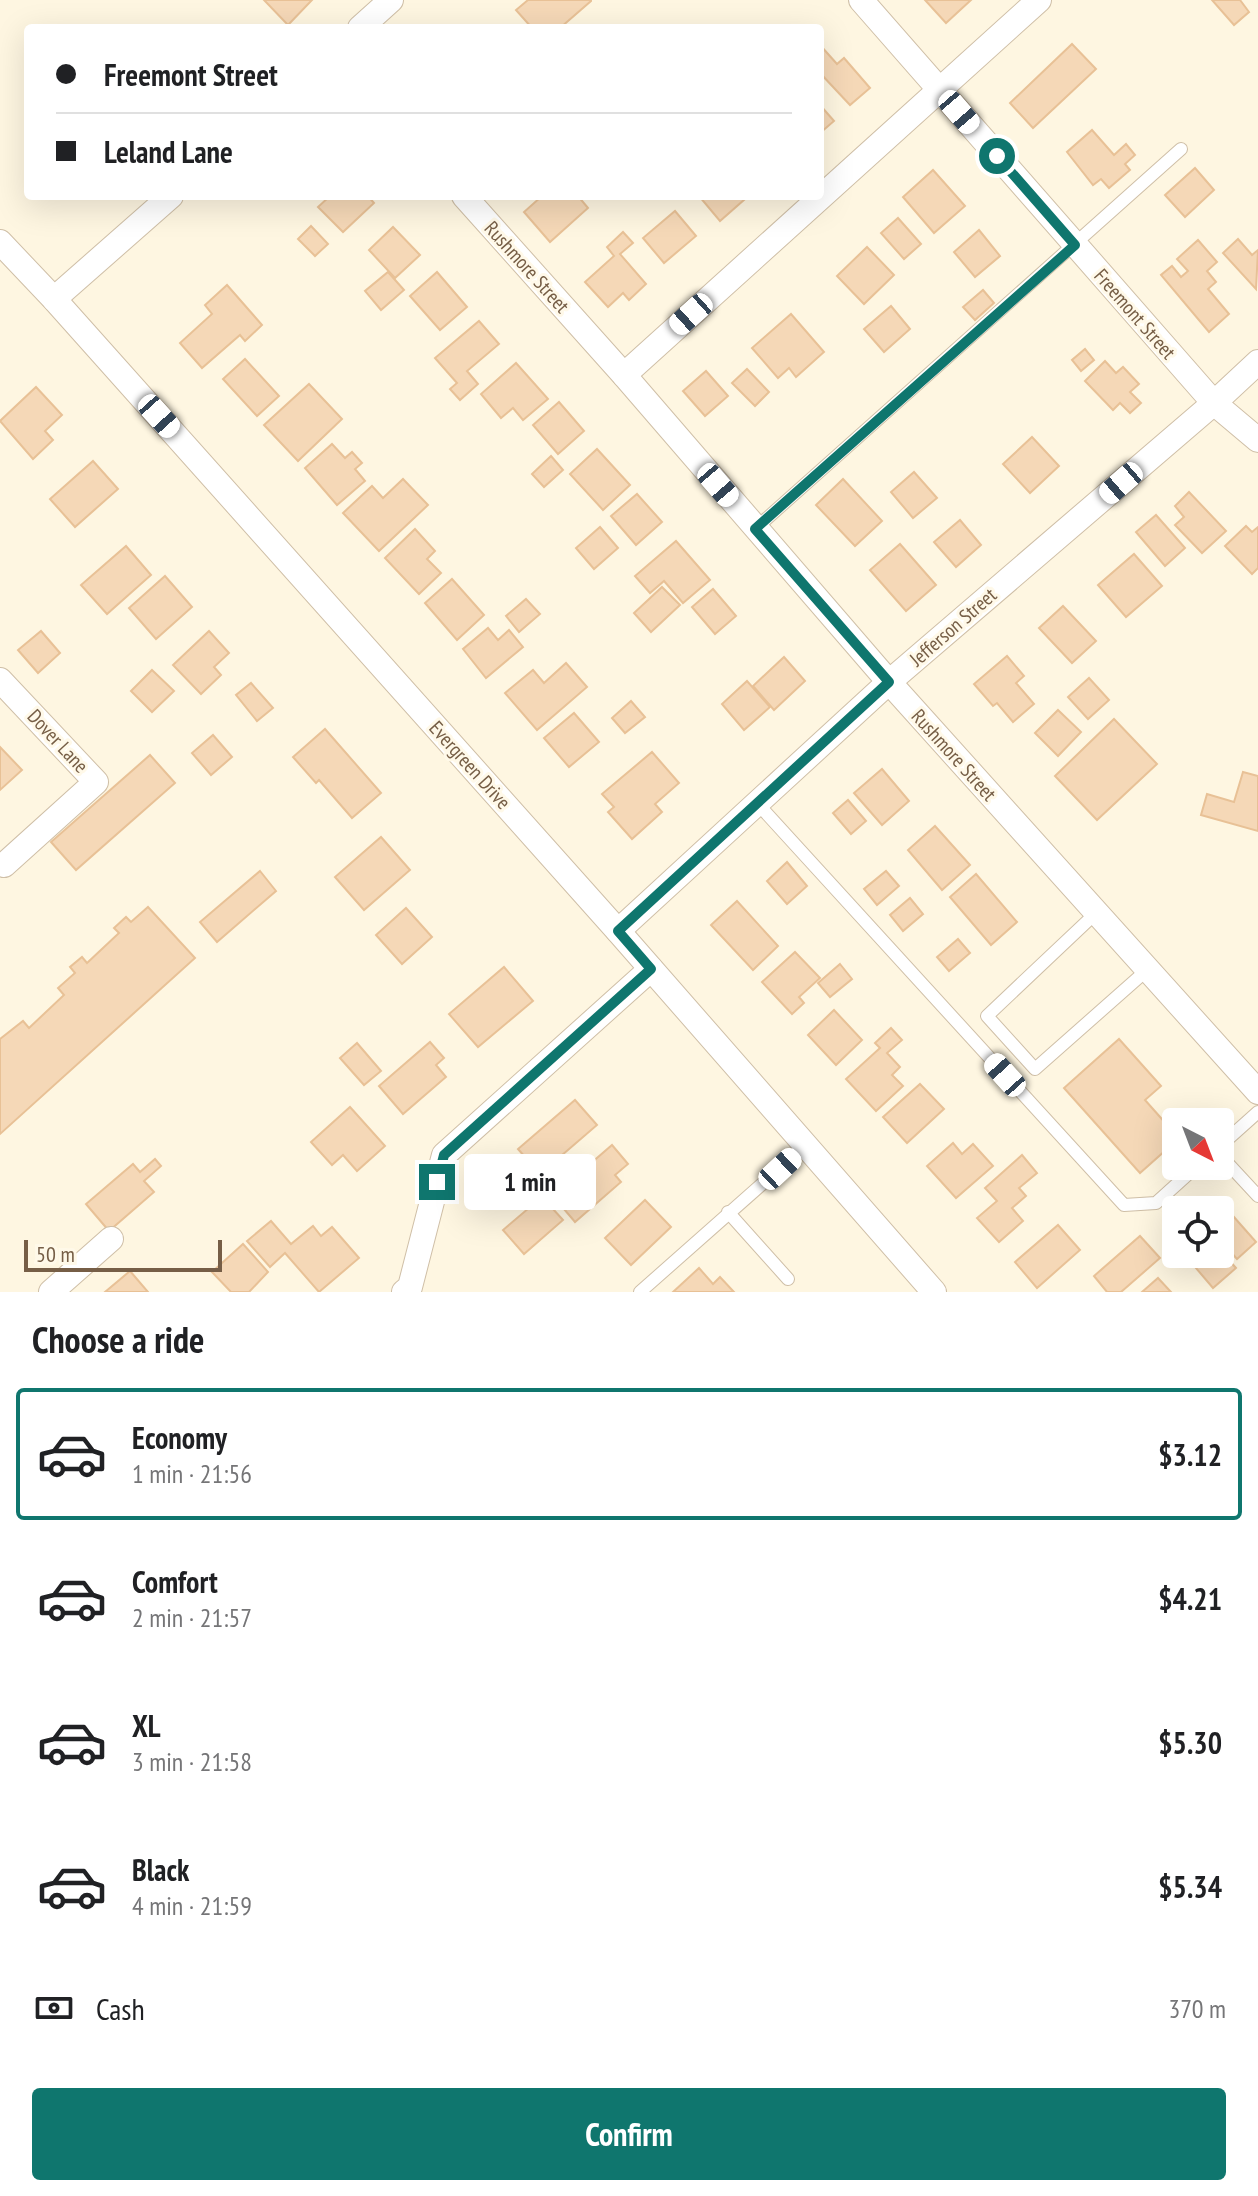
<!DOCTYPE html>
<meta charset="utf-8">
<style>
:root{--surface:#fff;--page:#f2f2f2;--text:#202124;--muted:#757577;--line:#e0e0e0;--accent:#0f766e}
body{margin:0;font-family:"PT Sans Narrow",sans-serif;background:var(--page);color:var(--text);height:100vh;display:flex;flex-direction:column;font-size:30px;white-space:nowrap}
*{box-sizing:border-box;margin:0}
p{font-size:26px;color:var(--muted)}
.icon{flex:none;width:44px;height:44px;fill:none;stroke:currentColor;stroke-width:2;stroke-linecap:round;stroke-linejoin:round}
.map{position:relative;height:1292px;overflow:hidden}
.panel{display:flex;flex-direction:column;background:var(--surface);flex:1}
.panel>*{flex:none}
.hud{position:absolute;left:24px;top:24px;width:800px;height:176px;border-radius:8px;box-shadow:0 8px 32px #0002;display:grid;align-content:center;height:176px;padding:0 32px;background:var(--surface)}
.needle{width:52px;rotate:138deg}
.tools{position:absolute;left:1162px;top:1108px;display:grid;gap:16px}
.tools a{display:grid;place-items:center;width:72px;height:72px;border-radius:8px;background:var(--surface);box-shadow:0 8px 32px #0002;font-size:40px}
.scale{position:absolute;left:24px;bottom:20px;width:198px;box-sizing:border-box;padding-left:8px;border:4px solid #765e46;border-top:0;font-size:22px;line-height:28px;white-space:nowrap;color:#765e46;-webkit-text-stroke:6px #fff9e9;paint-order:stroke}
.end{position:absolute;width:36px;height:36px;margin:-18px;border:10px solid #0f766e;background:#fff;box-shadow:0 0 0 4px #fff}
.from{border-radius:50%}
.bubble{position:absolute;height:56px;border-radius:8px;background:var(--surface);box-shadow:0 8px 32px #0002;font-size:26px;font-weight:700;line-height:56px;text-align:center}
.car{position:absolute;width:24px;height:48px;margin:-24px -12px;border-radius:10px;box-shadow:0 0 6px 2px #0007;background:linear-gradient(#fff 24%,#345 0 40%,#fff 0 76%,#345 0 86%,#fff 0)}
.hud b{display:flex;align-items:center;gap:28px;height:76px;font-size:30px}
.hud b+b{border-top:2px solid var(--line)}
.hud i{width:20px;height:20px;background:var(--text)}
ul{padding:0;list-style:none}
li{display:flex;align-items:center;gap:24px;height:132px;margin:0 16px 12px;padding:0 16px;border:4px solid transparent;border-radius:8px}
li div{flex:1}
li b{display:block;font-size:30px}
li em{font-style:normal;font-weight:700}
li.selected{border-color:var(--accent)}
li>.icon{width:72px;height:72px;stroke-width:1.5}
h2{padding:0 32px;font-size:36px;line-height:96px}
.pay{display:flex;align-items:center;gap:20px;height:88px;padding:0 32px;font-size:30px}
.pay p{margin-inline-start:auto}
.primary-button{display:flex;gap:16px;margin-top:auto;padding:16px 32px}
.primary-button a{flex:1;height:92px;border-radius:8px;background:var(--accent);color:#fff;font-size:32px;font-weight:700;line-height:92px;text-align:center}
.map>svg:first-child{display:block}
</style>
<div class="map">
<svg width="1258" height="1292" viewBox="0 0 1258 1292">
<rect width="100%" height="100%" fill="#fef6e1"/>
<g fill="#f5d8b7" stroke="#e8c196" stroke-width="2">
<polygon points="264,0 312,0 288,25"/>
<polygon points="528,0 591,0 591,1 560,28 532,28 516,10"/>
<polygon points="925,0 971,0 946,23"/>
<polygon points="1212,0 1240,0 1249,12 1234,25"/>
<polygon points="1072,44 1096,69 1033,128 1010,103"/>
<polygon points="820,45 837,64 844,58 870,88 850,105 820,73"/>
<polygon points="820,105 834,121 820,133"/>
<polygon points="1092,130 1114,155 1126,144 1135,155 1125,164 1130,170 1109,188 1101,179 1093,185 1067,152"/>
<polygon points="1195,168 1214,190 1185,217 1165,195"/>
<polygon points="933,170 965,206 934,233 903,197"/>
<polygon points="330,196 368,196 374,203 343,232 318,207"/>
<polygon points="542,196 578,196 588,208 550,242 524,212"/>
<polygon points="699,196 743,196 745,199 720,221"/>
<polygon points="675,211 696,236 664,263 643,238"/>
<polygon points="898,218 921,244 904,259 881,233"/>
<polygon points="311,226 328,244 315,256 298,239"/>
<polygon points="393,227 420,255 395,278 369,250"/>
<polygon points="979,230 1000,256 975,277 954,252"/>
<polygon points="623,232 633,243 620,254 646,284 629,300 623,293 608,307 585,282 614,256 607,247"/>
<polygon points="1238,239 1252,255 1258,250 1256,289 1223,253"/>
<polygon points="1198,240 1217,262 1207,271 1216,282 1208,289 1229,314 1209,332 1161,275 1172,266 1181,277 1188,271 1177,259"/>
<polygon points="867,247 894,275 864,304 837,276"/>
<polygon points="388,272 404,290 381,310 365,291"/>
<polygon points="437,272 467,307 440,330 410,296"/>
<polygon points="227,285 262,325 245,341 240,335 202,368 180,343 212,314 205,305"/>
<polygon points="983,290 994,303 975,320 963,307"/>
<polygon points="891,306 910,329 884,352 864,329"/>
<polygon points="791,314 824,352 796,377 789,368 778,378 752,348"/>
<polygon points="479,321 499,344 467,371 478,384 460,400 450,389 457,383 435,358"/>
<polygon points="1085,349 1094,360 1081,371 1072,360"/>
<polygon points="245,359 279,396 257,416 223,379"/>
<polygon points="1105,361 1116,373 1123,367 1139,384 1130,392 1141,403 1130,413 1120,403 1113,410 1085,381"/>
<polygon points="516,363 548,399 523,420 513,408 501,418 481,394"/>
<polygon points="747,369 769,392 755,406 732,383"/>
<polygon points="706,371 728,396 705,416 683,391"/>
<polygon points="309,384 342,419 298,461 264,425"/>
<polygon points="36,387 62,415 45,431 53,440 33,459 0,421"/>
<polygon points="559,402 584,431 558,454 533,425"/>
<polygon points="1032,437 1059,466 1030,493 1003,464"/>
<polygon points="332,444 345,458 352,452 362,463 355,469 365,481 337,505 305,468"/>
<polygon points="597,449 630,485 603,510 570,474"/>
<polygon points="551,456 563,470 544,487 532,474"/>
<polygon points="93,461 118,489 75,527 50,499"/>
<polygon points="914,472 937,498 913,518 891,492"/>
<polygon points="403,479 428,505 379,551 343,513 372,486 383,498"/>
<polygon points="843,479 882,521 855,546 816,505"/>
<polygon points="1189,492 1226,531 1202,553 1175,525 1184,517 1175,506"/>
<polygon points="637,494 662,522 636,545 611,516"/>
<polygon points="1156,515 1185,548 1165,566 1136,532"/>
<polygon points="960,520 981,545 956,567 934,542"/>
<polygon points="1246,526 1252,532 1258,527 1258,568 1252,574 1225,546"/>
<polygon points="600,527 618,548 594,569 576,548"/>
<polygon points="415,529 435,551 427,559 441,573 419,594 385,558"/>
<polygon points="676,541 710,580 683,603 664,581 650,593 635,576"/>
<polygon points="900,544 936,585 906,611 870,570"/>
<polygon points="126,546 151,575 107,614 81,585"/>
<polygon points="1134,554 1162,586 1126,617 1098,585"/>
<polygon points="165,576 192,607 156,639 129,608"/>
<polygon points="452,579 484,615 457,640 425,603"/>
<polygon points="662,587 680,605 651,632 634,613"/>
<polygon points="713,589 736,616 715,634 692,607"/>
<polygon points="526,599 540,614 519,632 506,616"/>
<polygon points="1063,606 1096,641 1072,663 1039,628"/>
<polygon points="488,628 498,640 509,630 523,647 486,678 463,649"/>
<polygon points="41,631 60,653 38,673 18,650"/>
<polygon points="209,631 229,653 214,667 221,675 201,694 173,665"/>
<polygon points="1007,656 1024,676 1016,683 1034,704 1013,722 997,703 993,706 974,684"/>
<polygon points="784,657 805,681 774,710 753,686"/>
<polygon points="566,663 587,687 537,730 505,693 533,670 544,683"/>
<polygon points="152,670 174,691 152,712 131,691"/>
<polygon points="1089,678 1109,700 1088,719 1068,697"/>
<polygon points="747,681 770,707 744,730 722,704"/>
<polygon points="251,683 273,708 257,721 236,695"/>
<polygon points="631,701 645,717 625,733 612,718"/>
<polygon points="1058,710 1081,732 1058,756 1035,733"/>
<polygon points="574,713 599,742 569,767 544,738"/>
<polygon points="1114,719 1157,764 1097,820 1055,776"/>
<polygon points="325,729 381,793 352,818 319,780 316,783 293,757"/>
<polygon points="213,735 232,757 211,775 192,753"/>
<polygon points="0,747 22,770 0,790"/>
<polygon points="652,752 679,783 655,804 662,812 632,839 608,812 614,807 602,794"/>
<polygon points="150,755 175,783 76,870 51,842"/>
<polygon points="882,769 909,801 882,825 854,793"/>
<polygon points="1243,772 1258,776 1258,831 1201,815 1207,794 1234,802"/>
<polygon points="848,800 866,821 851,834 833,813"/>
<polygon points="935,826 970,865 942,890 908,850"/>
<polygon points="381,837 410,870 364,910 335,877"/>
<polygon points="787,862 807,886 787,904 767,881"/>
<polygon points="260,871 276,891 217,942 200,922"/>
<polygon points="886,871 899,886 877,905 864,889"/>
<polygon points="976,874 1017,922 991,945 950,897"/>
<polygon points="910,898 923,914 903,931 890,915"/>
<polygon points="737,901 778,946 753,970 711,925"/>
<polygon points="148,907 195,958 0,1134 0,1039 23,1021 29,1028 64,995 58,988 75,973 70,967 82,957 87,963 119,933 114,928 126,917 131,922"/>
<polygon points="406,908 432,937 402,964 376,935"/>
<polygon points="958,939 970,953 949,971 937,957"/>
<polygon points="795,952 820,978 799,997 804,1003 792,1014 762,982"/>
<polygon points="840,964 852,979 830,997 818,983"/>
<polygon points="504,967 533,1001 478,1047 449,1014"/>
<polygon points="834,1010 862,1040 836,1065 808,1035"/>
<polygon points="891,1028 902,1040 887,1053 900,1067 892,1075 903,1086 876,1111 846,1079 880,1048 875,1043"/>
<polygon points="1119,1039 1161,1086 1145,1100 1176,1135 1176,1141 1140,1173 1064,1088"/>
<polygon points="430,1042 444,1058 436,1065 446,1077 403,1114 379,1086"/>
<polygon points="357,1043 381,1071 364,1085 340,1058"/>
<polygon points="920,1084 944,1109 907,1143 883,1117"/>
<polygon points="575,1100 597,1125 540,1174 518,1149"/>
<polygon points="350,1107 385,1146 357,1171 343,1155 332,1165 311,1142"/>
<polygon points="953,1143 962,1154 973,1144 993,1166 956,1198 927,1166"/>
<polygon points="612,1145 628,1164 615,1175 621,1182 575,1222 553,1196"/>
<polygon points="1022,1155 1037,1173 1019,1188 1026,1196 1012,1208 1023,1221 999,1242 977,1218 997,1201 985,1188"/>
<polygon points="155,1159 161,1166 144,1181 154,1192 109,1231 86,1204 133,1164 140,1172"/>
<polygon points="542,1197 563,1220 524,1254 503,1230"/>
<polygon points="645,1200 671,1227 631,1265 605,1238"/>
<polygon points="1226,1208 1256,1242 1237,1259 1220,1240 1220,1213"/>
<polygon points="271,1221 291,1244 313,1226 321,1236 332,1227 359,1258 319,1292 285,1253 270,1267 247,1241"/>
<polygon points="1058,1225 1080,1250 1037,1288 1015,1262"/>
<polygon points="1140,1236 1160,1258 1121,1292 1107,1292 1094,1276"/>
<polygon points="243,1244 268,1272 249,1292 231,1292 212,1272"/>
<polygon points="1220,1250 1236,1268 1213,1288 1184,1254 1220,1254"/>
<polygon points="699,1268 713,1284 720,1277 734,1292 673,1292"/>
<polygon points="130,1271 148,1292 105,1292"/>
<polygon points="1158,1278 1171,1292 1142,1292"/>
</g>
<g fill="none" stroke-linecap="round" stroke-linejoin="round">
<defs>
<g id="lane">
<polyline points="755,529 1181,149"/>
<polyline points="757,803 1124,1205 1156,1203 1197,1166"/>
<polyline points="1096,913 987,1016 1035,1069 1147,970"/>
<polyline points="1220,1146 1258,1112"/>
<polyline points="1220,1155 1258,1196"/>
<polyline points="728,1212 788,1279"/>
<polyline points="640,1292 805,1146"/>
</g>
<g id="street">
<polyline points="861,0 1214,403 1258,440"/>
<polyline points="360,28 391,0"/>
<polyline points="464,196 624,375 889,682 1258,1092"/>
<polyline points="0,242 54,299 618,931 934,1292"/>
<polyline points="54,299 171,196"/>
<polyline points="624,375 1039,0"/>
<polyline points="0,680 96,782 4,865"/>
<polyline points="618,931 889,682 1214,403 1258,362"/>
<polyline points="51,1292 111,1239"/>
<polyline points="404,1292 410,1287 444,1155 651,969"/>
</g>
</defs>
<use href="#lane" stroke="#cfbfa7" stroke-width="14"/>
<use href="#street" stroke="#cfbfa7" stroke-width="26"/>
<use href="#lane" stroke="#fff" stroke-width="12"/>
<use href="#street" stroke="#fff" stroke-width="24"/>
</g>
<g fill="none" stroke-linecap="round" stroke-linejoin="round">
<polyline stroke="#0f766e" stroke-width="10" points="437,1182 444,1155 651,969 618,931 889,682 755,529 1075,245 997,156"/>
</g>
<g text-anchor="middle" stroke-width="6" stroke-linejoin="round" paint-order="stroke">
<g font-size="20" fill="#765e46" stroke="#fff9e9">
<text transform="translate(527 267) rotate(48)" y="7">Rushmore Street</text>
<text transform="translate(1135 314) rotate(49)" y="7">Freemont Street</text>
<text transform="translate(953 627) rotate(-41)" y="7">Jefferson Street</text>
<text transform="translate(58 741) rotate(47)" y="7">Dover Lane</text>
<text transform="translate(954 755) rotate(48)" y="7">Rushmore Street</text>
<text transform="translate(470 765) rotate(48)" y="7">Evergreen Drive</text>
</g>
</g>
</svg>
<div class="tools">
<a><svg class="needle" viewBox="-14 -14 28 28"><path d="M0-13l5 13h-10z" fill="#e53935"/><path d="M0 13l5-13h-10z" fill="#757577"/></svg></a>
<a><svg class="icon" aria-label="locate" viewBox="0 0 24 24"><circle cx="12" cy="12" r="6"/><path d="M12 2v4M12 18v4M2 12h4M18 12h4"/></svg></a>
</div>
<div class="scale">50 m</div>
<i class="end from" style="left:997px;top:156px"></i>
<i class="end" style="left:437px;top:1182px"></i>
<div class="bubble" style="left:464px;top:1154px;width:132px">1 min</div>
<i class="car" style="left:959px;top:112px;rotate:139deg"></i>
<i class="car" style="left:691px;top:314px;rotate:228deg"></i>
<i class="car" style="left:159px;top:416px;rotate:138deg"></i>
<i class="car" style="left:1121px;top:483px;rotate:229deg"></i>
<i class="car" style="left:718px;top:485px;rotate:139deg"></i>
<i class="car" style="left:1005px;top:1075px;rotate:318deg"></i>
<i class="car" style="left:780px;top:1169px;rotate:47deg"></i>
<div class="hud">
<b><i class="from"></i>Freemont Street</b>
<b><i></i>Leland Lane</b>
</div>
</div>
<section class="panel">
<h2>Choose a ride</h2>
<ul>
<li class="selected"><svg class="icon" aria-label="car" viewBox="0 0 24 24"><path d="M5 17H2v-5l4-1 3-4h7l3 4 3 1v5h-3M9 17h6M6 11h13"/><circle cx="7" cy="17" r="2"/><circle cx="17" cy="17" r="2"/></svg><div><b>Economy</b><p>1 min · 21:56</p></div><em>$3.12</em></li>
<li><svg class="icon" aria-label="car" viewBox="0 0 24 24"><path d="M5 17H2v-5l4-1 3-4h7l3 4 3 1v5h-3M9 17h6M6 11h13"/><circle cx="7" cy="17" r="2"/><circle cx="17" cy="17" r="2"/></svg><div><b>Comfort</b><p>2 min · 21:57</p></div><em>$4.21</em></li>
<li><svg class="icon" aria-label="car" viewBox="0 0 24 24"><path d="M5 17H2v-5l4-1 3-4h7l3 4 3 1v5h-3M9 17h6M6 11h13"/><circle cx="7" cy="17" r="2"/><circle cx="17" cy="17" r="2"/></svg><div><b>XL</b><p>3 min · 21:58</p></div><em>$5.30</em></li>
<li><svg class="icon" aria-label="car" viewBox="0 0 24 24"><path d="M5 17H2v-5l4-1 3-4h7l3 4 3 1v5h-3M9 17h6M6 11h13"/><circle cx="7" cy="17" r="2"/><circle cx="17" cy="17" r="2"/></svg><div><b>Black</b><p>4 min · 21:59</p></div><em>$5.34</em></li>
</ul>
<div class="pay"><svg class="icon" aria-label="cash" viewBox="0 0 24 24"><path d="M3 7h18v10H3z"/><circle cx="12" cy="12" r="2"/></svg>Cash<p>370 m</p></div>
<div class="primary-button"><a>Confirm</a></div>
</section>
